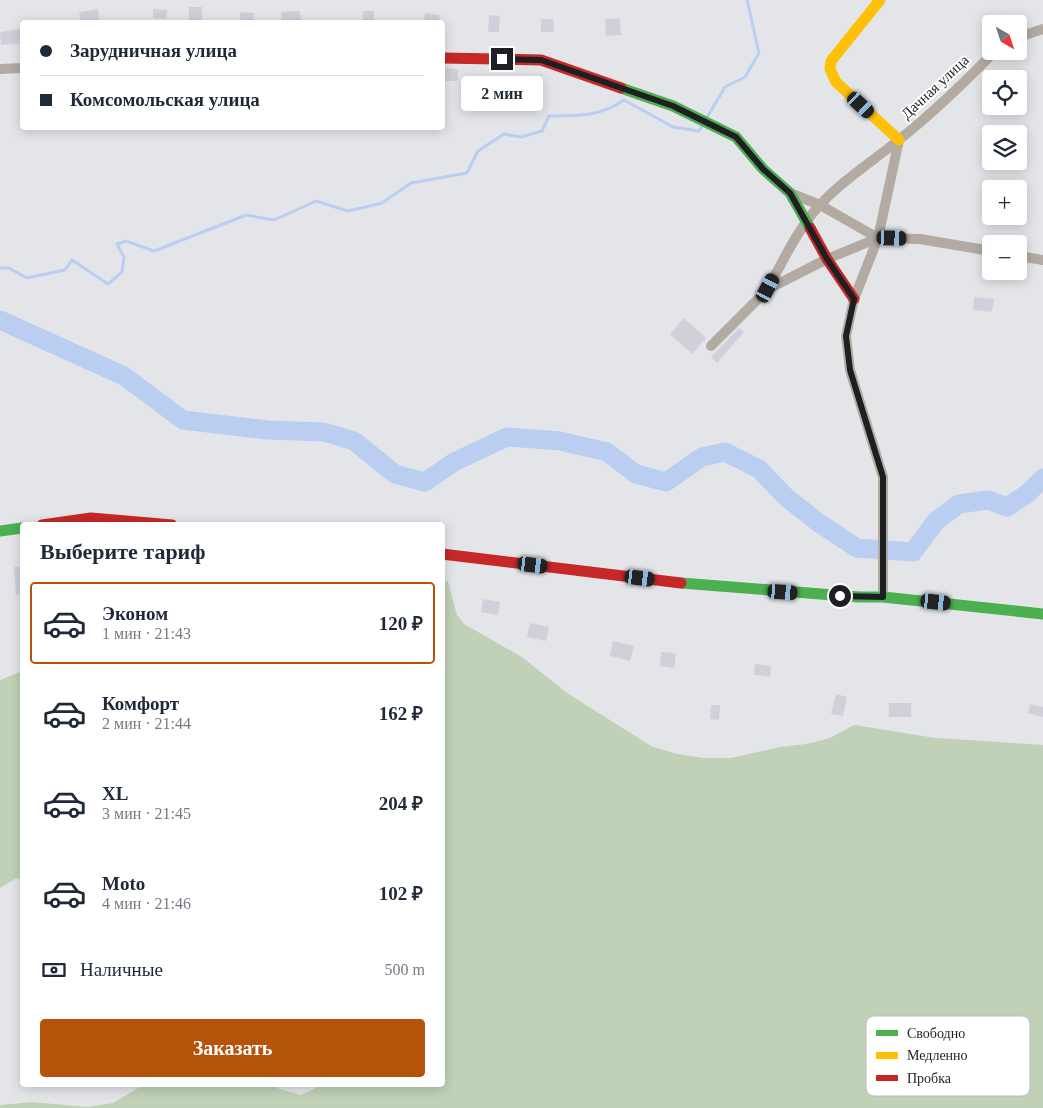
<!DOCTYPE html>
<html lang="ru">
<meta charset="utf-8">
<style>
:root{--surface:#fff;--page:#f2f2f3;--text:#1f2937;--muted:#747a83;--line:#e0e1e3;--accent:#b45309}
body{margin:0;font-family:"Times New Roman",serif;background:var(--page);color:var(--text);height:100vh;display:flex;flex-direction:column;font-size:19px;white-space:nowrap}
*{box-sizing:border-box;margin:0}
p{font-size:16px;color:var(--muted)}
.icon{flex:none;width:28px;height:28px;fill:none;stroke:currentColor;stroke-width:2;stroke-linecap:round;stroke-linejoin:round}
.map{position:relative;flex:1;overflow:hidden}
.details{position:absolute;left:20px;top:522px;width:425px;height:565px;display:flex;flex-direction:column;background:var(--surface);border-radius:5px;box-shadow:0 2px 12px #0003}
.details>*{flex:none}
.guide{position:absolute;left:20px;top:20px;width:425px;height:110px;border-radius:5px;box-shadow:0 2px 12px #0003;display:grid;align-content:center;height:110px;padding:0 20px;background:var(--surface)}
.needle{width:32px;rotate:141deg}
.fabs{position:absolute;left:982px;top:15px;display:grid;gap:10px}
.fabs a{display:grid;place-items:center;width:45px;height:45px;border-radius:5px;background:var(--surface);box-shadow:0 2px 12px #0003;font-size:25px}
.end{position:absolute;width:22px;height:22px;margin:-11px;border:6px solid #1e1f22;background:#fff;box-shadow:0 0 0 2px #fff}
.from{border-radius:50%}
.bubble{position:absolute;height:35px;border-radius:5px;background:var(--surface);box-shadow:0 2px 12px #0003;font-size:16px;font-weight:700;line-height:35px;text-align:center}
.car{position:absolute;width:15px;height:30px;margin:-15px -8px;border-radius:6px;box-shadow:0 0 4px 1px #0007;background:linear-gradient(#222 24%,#8ab4d8 0 40%,#222 0 76%,#8ab4d8 0 86%,#222 0)}
.guide b{display:flex;align-items:center;gap:18px;height:48px;font-size:19px}
.guide b+b{border-top:1px solid var(--line)}
.guide i{width:12px;height:12px;background:var(--text)}
ul{padding:0;list-style:none}
li{display:flex;align-items:center;gap:15px;height:82px;margin:0 10px 8px;padding:0 10px;border:2px solid transparent;border-radius:5px}
li div{flex:1}
li b{display:block;font-size:19px}
li em{font-style:normal;font-weight:700}
li.on{border-color:var(--accent)}
li>.icon{width:45px;height:45px;stroke-width:1.5}
h2{padding:0 20px;font-size:22px;line-height:60px}
.pay{display:flex;align-items:center;gap:12px;height:55px;padding:0 20px;font-size:19px}
.pay p{margin-inline-start:auto}
.primary-button{display:flex;gap:10px;margin-top:auto;padding:10px 20px}
.primary-button a{flex:1;height:58px;border-radius:5px;background:var(--accent);color:#fff;font-size:20px;font-weight:700;line-height:58px;text-align:center}
.map>svg:first-child{display:block}
</style>
<div class="map">
<svg width="1043" height="1108" viewBox="0 0 1043 1108">
<rect width="100%" height="100%" fill="#e3e5e9"/>
<g fill="#c0d1b8">
<polygon points="443,578 448,582 457,615 464,624 522,657 567,693 651,746 677,754 703,758 731,758 780,747 806,744 830,738 854,725 936,738 1043,745 1043,1108 0,1108 0,1105 32,1102 88,1107 113,1103 143,1085 275,1085 279,1089 301,1095 322,1085 442,1085"/>
<polygon points="22,671 22,878 15,879 0,888 0,680"/>
</g>
<g fill="none" stroke-linecap="round" stroke-linejoin="round">
<g stroke="#bacef1" stroke-width="3">
<polyline points="706,119 725,87 745,77 759,53 747,0"/>
<path d="M0,268H9L27,278L65,270L72,260L108,284L122,272L124,257L117,244L126,241L154,251L246,215L274,220L316,201L348,211L382,203L411,183L467,173L478,151L504,134L521,137L542,131L549,116C578,116 599,117 624,100L673,127L699,131L703,125"/>
</g>
<polyline stroke="#bacef1" stroke-width="19" points="0,320 124,376 183,420 268,430 324,432 354,441 395,474 425,482 454,462 507,437 560,441 607,452 636,474 666,482 702,457 725,452 759,469 787,498 819,523 857,548 913,552 936,521 959,504 988,500 1007,507 1027,494 1043,478"/>
</g>
<g fill="#d0d0db">
<rect x="189" y="7" width="13" height="15"/>
<polygon points="98,9 99,22 81,22 79,12"/>
<polygon points="153,9 167,10 166,19 153,18"/>
<polygon points="300,11 301,22 282,22 281,12"/>
<rect x="363" y="11" width="11" height="11"/>
<polygon points="240,12 254,13 253,22 240,22"/>
<polygon points="425,13 440,15 439,22 424,22"/>
<polygon points="489,15 500,16 499,32 488,32"/>
<polygon points="620,18 621,35 606,36 605,19"/>
<polygon points="541,19 553,19 554,32 541,32"/>
<polygon points="20,29 22,43 1,45 0,32"/>
<polygon points="442,68 458,69 458,81 442,81"/>
<polygon points="974,297 994,299 992,312 973,310"/>
<polygon points="684,318 706,338 692,354 670,334"/>
<polygon points="739,328 744,332 717,363 711,357"/>
<polygon points="14,567 22,567 22,595 16,595"/>
<polygon points="483,599 500,602 498,615 481,612"/>
<polygon points="530,623 549,627 546,641 527,637"/>
<polygon points="613,641 634,646 630,661 610,656"/>
<polygon points="661,652 676,653 674,668 660,666"/>
<polygon points="755,664 771,666 770,677 754,675"/>
<polygon points="836,694 847,697 843,716 831,714"/>
<rect x="889" y="703" width="22" height="14"/>
<polygon points="1030,704 1043,707 1043,717 1028,713"/>
<polygon points="711,705 720,705 719,720 710,719"/>
</g>
<g fill="none" stroke-linecap="round" stroke-linejoin="round">
<g stroke="#b3aba2" stroke-width="10">
<polyline points="1019,37 1043,29"/>
<polyline points="0,69 22,68"/>
<polyline points="790,193 820,205 878,238"/>
<polyline points="1019,256 1043,260"/>
<path d="M768,289C780,266 791,243 806,222C831,187 867,166 900,139C934,112 965,82 995,51"/>
<polyline points="711,346 768,289 827,259 878,238 920,239 991,251"/>
<polyline points="883,597 883,477 850,370 846,336 854,299 878,238 899,140"/>
</g>
<g stroke="#4caf50" stroke-width="11">
<polyline points="621,88 673,106 736,137 763,169 790,193 810,228"/>
<polyline points="0,531 22,528"/>
<polyline points="681,583 859,597 883,597 1043,614"/>
</g>
<polyline stroke="#ffc107" stroke-width="11" points="880,0 831,61 830,69 836,82 899,140"/>
<g stroke="#c62828" stroke-width="11">
<polyline points="442,58 541,60 621,88"/>
<polyline points="810,228 827,259 854,299"/>
<polyline points="42,525 91,518 172,525"/>
<polyline points="442,554 681,583"/>
</g>
</g>
<g fill="none" stroke-linecap="round" stroke-linejoin="round">
<polyline stroke="#1e1f22" stroke-width="6" points="502,59 541,60 673,106 736,137 763,169 790,193 827,259 854,299 846,336 850,370 883,477 883,597 840,596"/>
</g>
<g text-anchor="middle" stroke-width="4" stroke-linejoin="round" paint-order="stroke">
<g font-size="15" fill="#1e1f22" stroke="#fff">
<text transform="translate(935 87) rotate(-43)" y="5">Дачная улица</text>
</g>
</g>
<rect x="866" y="1016" width="164" height="80" rx="8" fill="#fff" stroke="#bcbcbd" stroke-width="1"/>
<rect x="876" y="1030" width="22" height="6" fill="#4caf50"/>
<rect x="876" y="1052" width="22" height="7" fill="#ffc107"/>
<rect x="876" y="1075" width="22" height="6" fill="#c62828"/>
<g font-size="14" fill="#1e1f22">
<text x="907" y="1038">Свободно</text>
<text x="907" y="1060">Медленно</text>
<text x="907" y="1083">Пробка</text>
</g>
</svg>
<div class="fabs">
<a><svg class="needle" viewBox="-14 -14 28 28"><path d="M0-13l5 13h-10z" fill="#e53935"/><path d="M0 13l5-13h-10z" fill="#747a83"/></svg></a>
<a><svg class="icon" aria-label="locate" viewBox="0 0 24 24"><circle cx="12" cy="12" r="6"/><path d="M12 2v4M12 18v4M2 12h4M18 12h4"/></svg></a>
<a><svg class="icon" aria-label="layers" viewBox="0 0 24 24"><path d="M12 4l9 5-9 5-9-5zM3 14l9 5 9-5"/></svg></a>
<a>+</a>
<a>−</a>
</div>
<i class="end from" style="left:840px;top:596px"></i>
<i class="end" style="left:502px;top:59px"></i>
<div class="bubble" style="left:461px;top:76px;width:82px">2 мин</div>
<i class="car" style="left:861px;top:105px;rotate:133deg"></i>
<i class="car" style="left:892px;top:238px;rotate:92deg"></i>
<i class="car" style="left:768px;top:288px;rotate:28deg"></i>
<i class="car" style="left:533px;top:565px;rotate:97deg"></i>
<i class="car" style="left:640px;top:578px;rotate:97deg"></i>
<i class="car" style="left:783px;top:592px;rotate:94deg"></i>
<i class="car" style="left:936px;top:602px;rotate:96deg"></i>
<div class="guide">
<b><i class="from"></i>Зарудничная улица</b>
<b><i></i>Комсомольская улица</b>
</div>
<section class="details">
<h2>Выберите тариф</h2>
<ul>
<li class="on"><svg class="icon" aria-label="car" viewBox="0 0 24 24"><path d="M5 17H2v-5l4-1 3-4h7l3 4 3 1v5h-3M9 17h6M6 11h13"/><circle cx="7" cy="17" r="2"/><circle cx="17" cy="17" r="2"/></svg><div><b>Эконом</b><p>1 мин · 21:43</p></div><em>120 ₽</em></li>
<li><svg class="icon" aria-label="car" viewBox="0 0 24 24"><path d="M5 17H2v-5l4-1 3-4h7l3 4 3 1v5h-3M9 17h6M6 11h13"/><circle cx="7" cy="17" r="2"/><circle cx="17" cy="17" r="2"/></svg><div><b>Комфорт</b><p>2 мин · 21:44</p></div><em>162 ₽</em></li>
<li><svg class="icon" aria-label="car" viewBox="0 0 24 24"><path d="M5 17H2v-5l4-1 3-4h7l3 4 3 1v5h-3M9 17h6M6 11h13"/><circle cx="7" cy="17" r="2"/><circle cx="17" cy="17" r="2"/></svg><div><b>XL</b><p>3 мин · 21:45</p></div><em>204 ₽</em></li>
<li><svg class="icon" aria-label="car" viewBox="0 0 24 24"><path d="M5 17H2v-5l4-1 3-4h7l3 4 3 1v5h-3M9 17h6M6 11h13"/><circle cx="7" cy="17" r="2"/><circle cx="17" cy="17" r="2"/></svg><div><b>Moto</b><p>4 мин · 21:46</p></div><em>102 ₽</em></li>
</ul>
<div class="pay"><svg class="icon" aria-label="cash" viewBox="0 0 24 24"><path d="M3 7h18v10H3z"/><circle cx="12" cy="12" r="2"/></svg>Наличные<p>500 m</p></div>
<div class="primary-button"><a>Заказать</a></div>
</section>
</div>
